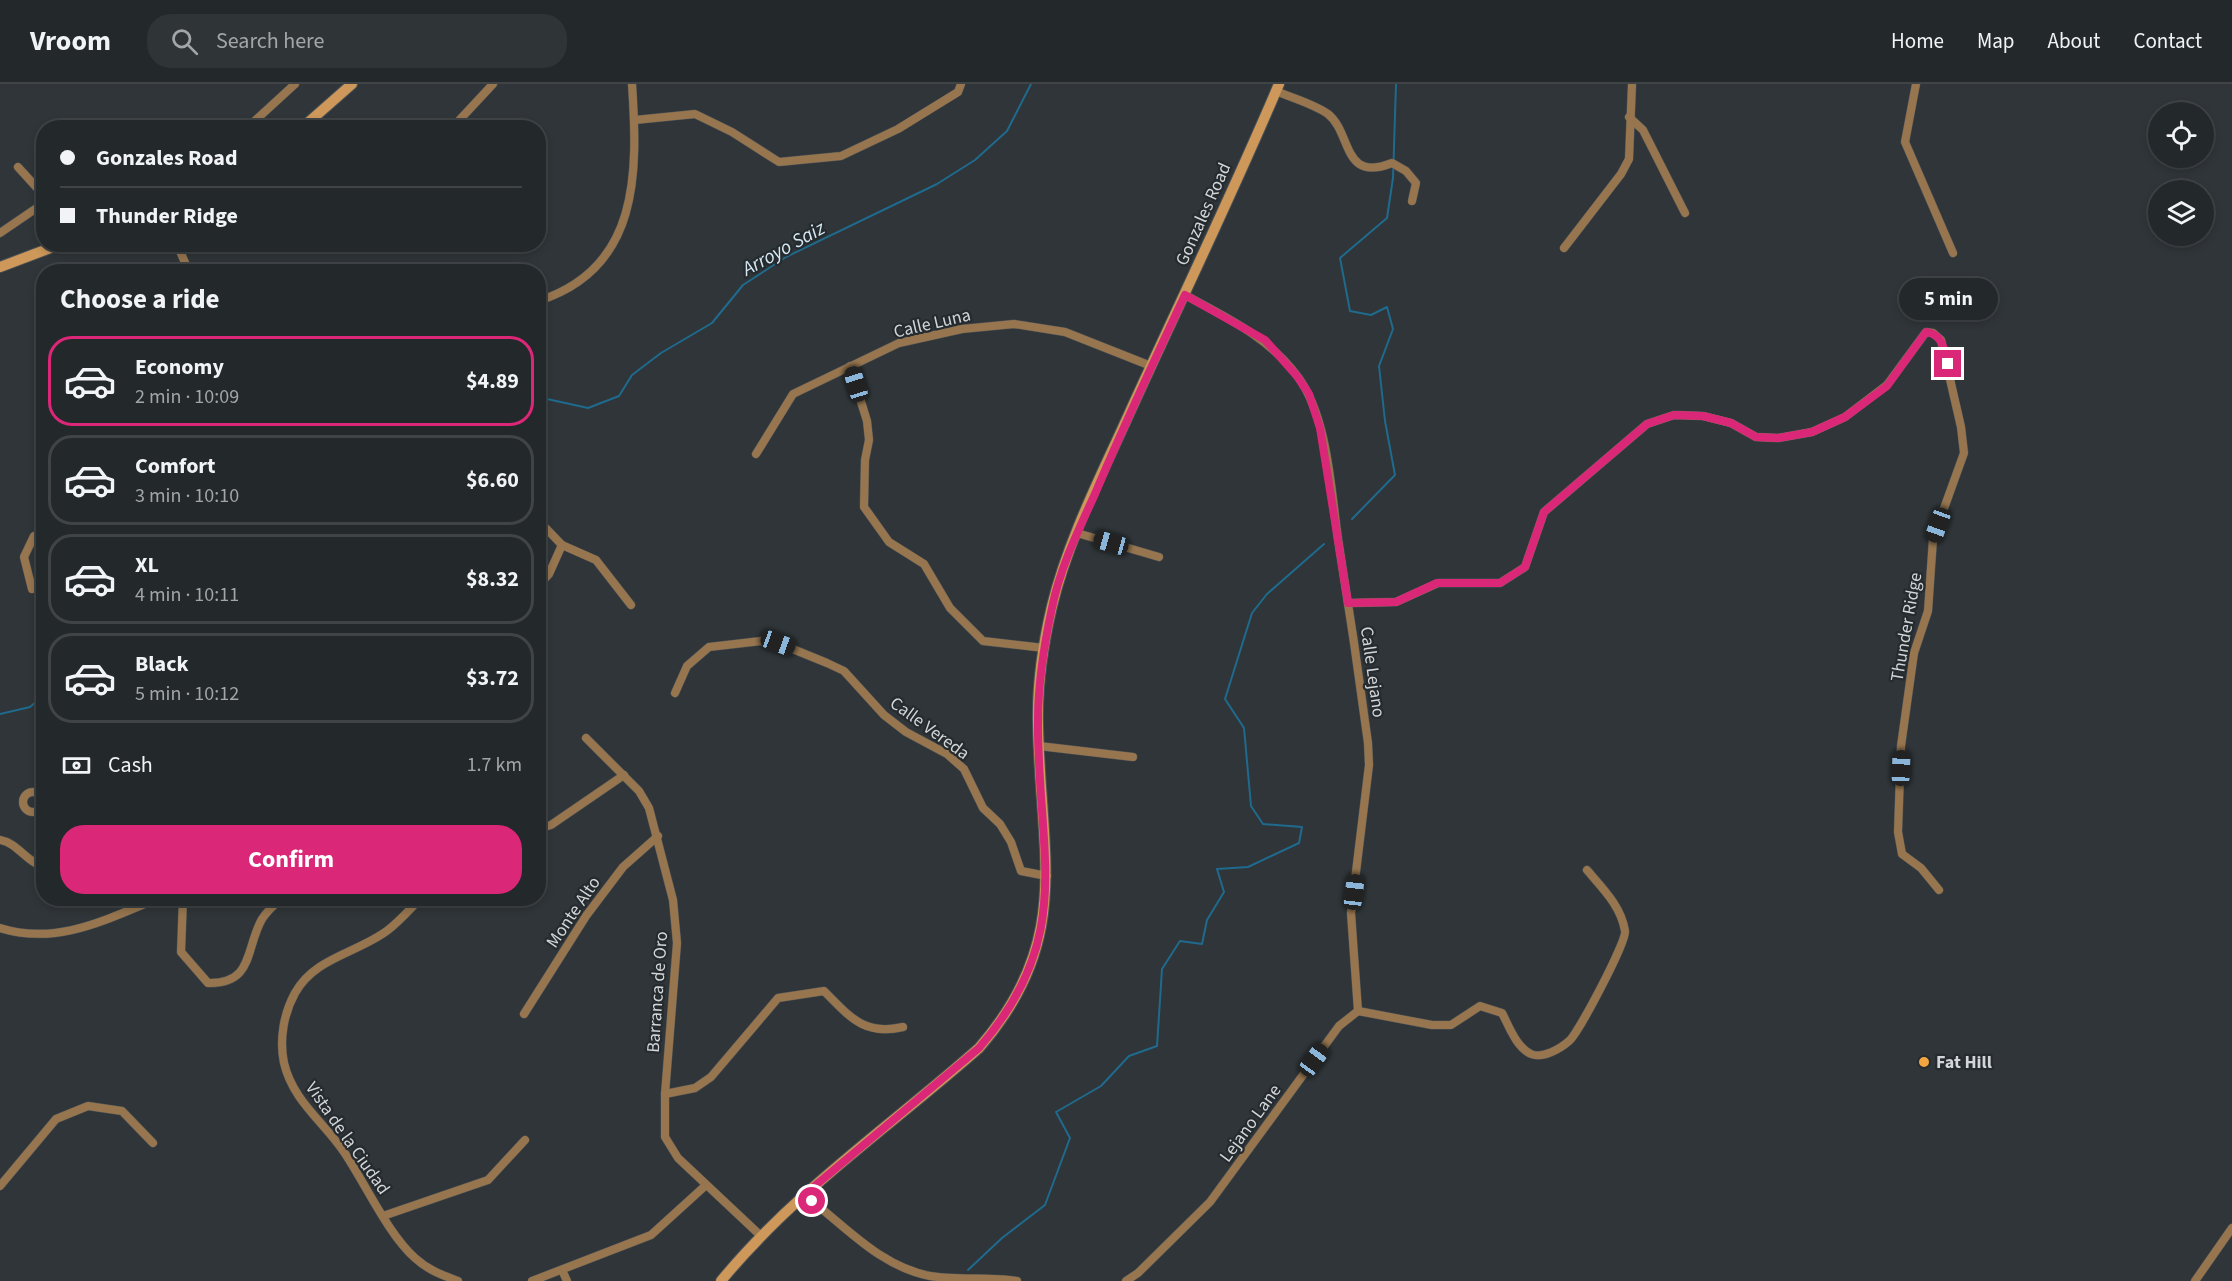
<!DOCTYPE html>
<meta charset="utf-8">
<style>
:root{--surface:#23282a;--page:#2f3436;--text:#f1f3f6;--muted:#a3a6a8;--line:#404447;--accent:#db2777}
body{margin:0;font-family:"Source Sans 3",sans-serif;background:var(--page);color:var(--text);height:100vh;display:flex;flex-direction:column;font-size:22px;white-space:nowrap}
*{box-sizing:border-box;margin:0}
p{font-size:20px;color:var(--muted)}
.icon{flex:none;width:33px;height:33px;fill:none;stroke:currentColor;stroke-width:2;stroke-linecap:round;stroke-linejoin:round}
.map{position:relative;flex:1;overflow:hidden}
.sheet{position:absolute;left:36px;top:180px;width:510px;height:642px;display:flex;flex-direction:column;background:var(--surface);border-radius:24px;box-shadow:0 3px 9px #0003,0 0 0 2px var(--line)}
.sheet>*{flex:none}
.guide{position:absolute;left:36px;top:36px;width:510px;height:132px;border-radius:24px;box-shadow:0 3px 9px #0003,0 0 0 2px var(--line);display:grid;align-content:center;height:132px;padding:0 24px;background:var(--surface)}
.buttons{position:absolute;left:2148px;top:18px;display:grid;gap:12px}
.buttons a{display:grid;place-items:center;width:66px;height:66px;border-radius:50%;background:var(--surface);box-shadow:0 3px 9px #0003,0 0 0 2px var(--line);font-size:30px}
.end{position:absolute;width:27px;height:27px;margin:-14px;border:8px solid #db2777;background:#fff;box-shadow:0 0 0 3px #fff}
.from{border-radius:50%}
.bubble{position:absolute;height:42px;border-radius:21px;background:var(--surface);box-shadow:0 3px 9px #0003,0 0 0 2px var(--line);font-size:20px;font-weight:700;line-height:42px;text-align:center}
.car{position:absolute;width:18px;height:36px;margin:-18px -9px;border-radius:8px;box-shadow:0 0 4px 2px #0007;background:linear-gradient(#222 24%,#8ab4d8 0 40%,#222 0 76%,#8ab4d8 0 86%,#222 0)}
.guide b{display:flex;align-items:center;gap:21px;height:57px;font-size:22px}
.guide b+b{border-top:2px solid var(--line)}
.guide i{width:15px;height:15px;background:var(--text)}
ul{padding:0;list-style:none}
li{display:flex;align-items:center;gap:18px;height:90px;margin:0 12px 9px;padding:0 12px;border:3px solid var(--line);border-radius:24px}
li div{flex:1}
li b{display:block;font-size:22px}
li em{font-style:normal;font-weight:700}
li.active{border-color:var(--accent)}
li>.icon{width:54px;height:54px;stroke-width:1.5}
h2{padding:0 24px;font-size:27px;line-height:72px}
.pay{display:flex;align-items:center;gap:15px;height:66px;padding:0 24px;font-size:22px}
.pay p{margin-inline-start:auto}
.button{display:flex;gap:12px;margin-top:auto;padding:12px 24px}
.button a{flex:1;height:69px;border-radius:24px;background:var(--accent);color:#fff;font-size:24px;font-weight:700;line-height:69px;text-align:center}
header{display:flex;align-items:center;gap:36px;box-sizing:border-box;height:84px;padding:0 30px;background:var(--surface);border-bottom:2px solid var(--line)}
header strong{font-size:28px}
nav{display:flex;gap:33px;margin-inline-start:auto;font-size:21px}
.search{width:420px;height:54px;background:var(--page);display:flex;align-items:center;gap:15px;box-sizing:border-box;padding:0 21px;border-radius:24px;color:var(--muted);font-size:22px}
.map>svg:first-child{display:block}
</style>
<header>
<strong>Vroom</strong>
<div class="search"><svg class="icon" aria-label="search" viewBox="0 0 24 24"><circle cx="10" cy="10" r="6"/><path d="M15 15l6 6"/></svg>Search here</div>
<nav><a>Home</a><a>Map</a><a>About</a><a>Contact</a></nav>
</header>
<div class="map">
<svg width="2232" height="1197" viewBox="0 0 2232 1197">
<rect width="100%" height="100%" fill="#2f3538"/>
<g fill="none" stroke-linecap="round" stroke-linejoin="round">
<g stroke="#1f6a8d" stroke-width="2">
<polyline points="538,313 588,324 619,312 632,291 661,269 712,239 743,201 786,173 937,100 975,76 1007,47 1031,0"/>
<polyline points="1352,435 1395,391 1385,337 1379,282 1393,245 1387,223 1371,231 1350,227 1340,174 1387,134 1393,94 1396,0"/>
<polyline points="0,630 30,623 44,611"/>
<polyline points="968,1186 1002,1154 1045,1121 1070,1054 1056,1028 1101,1002 1129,972 1157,962 1162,885 1180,857 1202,860 1207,836 1224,808 1217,785 1248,783 1299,759 1302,743 1263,740 1251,722 1244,644 1225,615 1252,529 1267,510 1324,460"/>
</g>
<defs>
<g id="street">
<polyline points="1916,0 1905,58 1953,169"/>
<path d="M1276,7C1292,14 1314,20 1328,30C1352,49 1342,99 1392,79L1406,87L1416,99L1412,117"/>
<polyline points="1629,33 1643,46 1685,129"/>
<polyline points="635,36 695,30 732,48 779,78 841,72 898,45 958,8 961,0"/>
<polyline points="247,44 295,0"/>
<polyline points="452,44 493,0"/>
<polyline points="18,83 38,105 44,118"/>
<polyline points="0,149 44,119"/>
<polyline points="177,160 189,188"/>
<polyline points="1564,164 1621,90 1629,75 1632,0"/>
<path d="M1185,211C1227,234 1269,253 1298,293C1328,334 1331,406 1338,455C1349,523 1359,591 1368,659L1369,681L1351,829L1358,927"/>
<path d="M538,217C640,185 638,89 632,0"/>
<polyline points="850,282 867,337 869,356 865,376 864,423 889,458 924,480 950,524 983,557 1044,564"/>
<polyline points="756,370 793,310 899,259 962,245 1014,240 1065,248 1151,282"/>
<polyline points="538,436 562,461 596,476 631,521"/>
<polyline points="1077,449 1159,473"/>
<polyline points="538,502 549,490 562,461"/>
<polyline points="32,505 24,473 34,452 44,449"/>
<polyline points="1348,519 1396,518 1438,499 1500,499 1525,483 1544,428 1647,340 1674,331 1703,332 1731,339 1756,353 1778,354 1812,348 1845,333 1887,301 1926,248 1933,249 1941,256 1961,343 1964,369 1933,455 1928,527 1914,569 1901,662 1898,748 1902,770 1921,784 1939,806"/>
<polyline points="675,609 687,582 709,563 761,557 778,559 827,579 844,587 884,631 906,648 947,670 964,685 983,724 1000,740 1011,758 1021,787 1047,792"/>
<polyline points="586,654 639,707 649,724 673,816 677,859 665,1010 665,1053 678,1074 761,1152"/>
<polyline points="1039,662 1133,673"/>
<circle cx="33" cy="718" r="10"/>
<polyline points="538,745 551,741 624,691"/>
<path d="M0,756C18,759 26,778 44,783"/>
<path d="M183,814L181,868L208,899C254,900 245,865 262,835C267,827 275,820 282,814"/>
<path d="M421,814C410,825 400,837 388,846C358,869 315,873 295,909C284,929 279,955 284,979C293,1017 323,1037 344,1068C365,1099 388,1150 415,1174C428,1186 442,1191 458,1197"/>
<path d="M0,844C57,862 107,835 159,814"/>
<polyline points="524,930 586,832 623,783 658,752"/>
<path d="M665,1010L695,1004L711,993L778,914L824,907C850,933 864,952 903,943"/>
<polyline points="0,1102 56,1035 88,1022 122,1027 153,1059"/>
<path d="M804,1111C844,1140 878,1182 930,1192C958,1197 988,1192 1017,1197"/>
<polyline points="383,1132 488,1096 525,1056"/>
<polyline points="562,1186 567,1197"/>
<polyline points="532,1197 651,1151 705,1102"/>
<path d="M1126,1197L1138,1189L1210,1118L1339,942L1358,927L1432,941H1451L1480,922L1502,929C1509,942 1516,963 1531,970C1542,975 1560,965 1569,957C1578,950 1627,857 1625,847C1621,822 1603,805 1587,786"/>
<polyline points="2195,1197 2232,1144"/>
</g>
<g id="secondary">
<polyline points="302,44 352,0"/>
<polyline points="0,183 61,160"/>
<path d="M721,1197C795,1107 892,1041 979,964C1074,855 1040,770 1038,640C1037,601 1043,560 1052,522C1068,456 1101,392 1129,330C1179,220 1232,111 1279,0"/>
</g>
</defs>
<use href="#street" stroke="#4c5255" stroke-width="9"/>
<use href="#secondary" stroke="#4c5255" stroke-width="12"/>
<use href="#street" stroke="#96754f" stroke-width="8"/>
<use href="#secondary" stroke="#cd985a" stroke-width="10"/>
</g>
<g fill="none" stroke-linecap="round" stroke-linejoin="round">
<path stroke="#db2777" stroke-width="8" d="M812,1117L804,1111L979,964C1077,851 1037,769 1038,637C1038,599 1044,561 1052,524C1060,484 1078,447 1095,410C1123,343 1154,277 1185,211L1265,256L1297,292L1309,310L1320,344L1348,519L1396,518L1437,499H1500L1525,483L1544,428L1647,340L1674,331L1703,332L1731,339L1756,353L1778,354L1812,348L1845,333L1887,302L1926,248C1943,250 1944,266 1948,280"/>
</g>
<circle fill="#f2a541" stroke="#252b2e" stroke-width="2" cx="1924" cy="978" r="6"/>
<g text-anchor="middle" stroke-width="4.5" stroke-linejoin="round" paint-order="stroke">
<g font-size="18" fill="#d2d6d8" stroke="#252b2e">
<text transform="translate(1203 130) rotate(-66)" y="6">Gonzales Road</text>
<text transform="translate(932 239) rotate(-13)" y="6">Calle Luna</text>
<text transform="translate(1906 543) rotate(-80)" y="6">Thunder Ridge</text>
<text transform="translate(1373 588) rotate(82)" y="6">Calle Lejano</text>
<text transform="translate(930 644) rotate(36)" y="6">Calle Vereda</text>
<text transform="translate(573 828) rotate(-56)" y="6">Monte Alto</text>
<text transform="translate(657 908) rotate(-86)" y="6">Barranca de Oro</text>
<text transform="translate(1250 1039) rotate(-54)" y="6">Lejano Lane</text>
<text transform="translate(348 1054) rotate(55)" y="6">Vista de la Ciudad</text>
</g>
<g font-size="18" font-weight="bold" fill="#d2d6d8" stroke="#252b2e" text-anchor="start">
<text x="1936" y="984">Fat Hill</text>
</g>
<g font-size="20" font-style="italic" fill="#d5e7f2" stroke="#252b2e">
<text transform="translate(783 164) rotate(-29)" y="7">Arroyo Saiz</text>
</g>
</g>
</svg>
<div class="buttons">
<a><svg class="icon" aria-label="locate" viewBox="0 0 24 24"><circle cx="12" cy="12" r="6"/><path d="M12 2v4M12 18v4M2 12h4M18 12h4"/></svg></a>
<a><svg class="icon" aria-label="layers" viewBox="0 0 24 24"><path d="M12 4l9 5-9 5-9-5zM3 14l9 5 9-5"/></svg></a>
</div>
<i class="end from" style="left:812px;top:1117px"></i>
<i class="end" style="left:1948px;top:280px"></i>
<div class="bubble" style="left:1899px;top:194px;width:99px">5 min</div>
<i class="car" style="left:856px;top:300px;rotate:343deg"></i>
<i class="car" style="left:1938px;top:441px;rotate:200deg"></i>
<i class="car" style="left:1111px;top:459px;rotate:286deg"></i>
<i class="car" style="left:778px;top:559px;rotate:110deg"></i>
<i class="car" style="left:1901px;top:684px;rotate:2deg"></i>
<i class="car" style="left:1354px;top:808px;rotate:7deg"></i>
<i class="car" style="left:1314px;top:976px;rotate:36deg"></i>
<div class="guide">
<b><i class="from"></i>Gonzales Road</b>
<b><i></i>Thunder Ridge</b>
</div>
<section class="sheet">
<h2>Choose a ride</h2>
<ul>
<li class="active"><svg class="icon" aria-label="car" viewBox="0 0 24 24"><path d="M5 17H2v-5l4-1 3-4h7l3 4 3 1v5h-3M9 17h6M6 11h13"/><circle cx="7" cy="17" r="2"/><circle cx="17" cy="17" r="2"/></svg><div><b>Economy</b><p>2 min · 10:09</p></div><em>$4.89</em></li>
<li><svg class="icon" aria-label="car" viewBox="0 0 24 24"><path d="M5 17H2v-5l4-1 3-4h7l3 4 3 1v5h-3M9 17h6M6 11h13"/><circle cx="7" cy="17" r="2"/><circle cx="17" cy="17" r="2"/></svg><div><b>Comfort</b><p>3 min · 10:10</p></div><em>$6.60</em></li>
<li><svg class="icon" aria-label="car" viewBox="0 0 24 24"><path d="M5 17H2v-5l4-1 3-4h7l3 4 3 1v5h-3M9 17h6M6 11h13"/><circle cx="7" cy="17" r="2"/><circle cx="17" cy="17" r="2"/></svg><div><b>XL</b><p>4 min · 10:11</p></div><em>$8.32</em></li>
<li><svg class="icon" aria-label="car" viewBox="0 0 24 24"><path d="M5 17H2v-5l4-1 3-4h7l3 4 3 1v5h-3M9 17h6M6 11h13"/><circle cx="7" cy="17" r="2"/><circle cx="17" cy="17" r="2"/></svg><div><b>Black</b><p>5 min · 10:12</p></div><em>$3.72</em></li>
</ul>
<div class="pay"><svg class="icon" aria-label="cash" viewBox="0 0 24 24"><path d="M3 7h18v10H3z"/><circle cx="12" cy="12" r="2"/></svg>Cash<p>1.7 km</p></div>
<div class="button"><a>Confirm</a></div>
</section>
</div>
